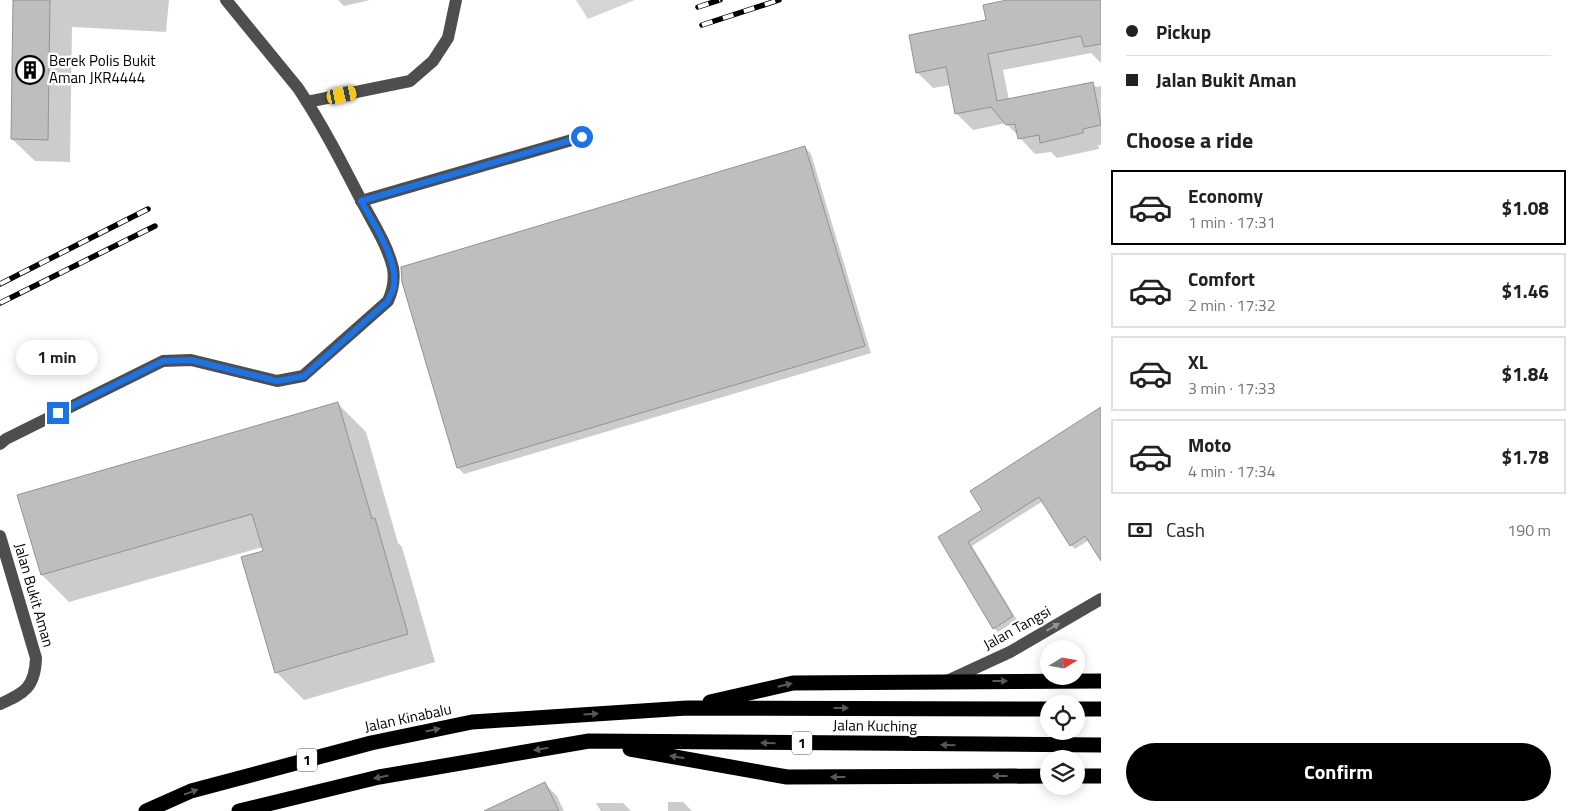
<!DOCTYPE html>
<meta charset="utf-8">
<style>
:root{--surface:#fff;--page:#f6f6f6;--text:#202124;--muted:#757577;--line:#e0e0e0;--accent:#000}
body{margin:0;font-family:"Titillium Web",sans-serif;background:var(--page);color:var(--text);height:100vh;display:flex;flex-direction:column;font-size:19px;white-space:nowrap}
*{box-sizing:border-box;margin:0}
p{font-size:16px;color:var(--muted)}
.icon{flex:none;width:28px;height:28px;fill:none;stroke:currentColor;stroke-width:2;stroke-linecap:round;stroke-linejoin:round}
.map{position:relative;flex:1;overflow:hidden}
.sheet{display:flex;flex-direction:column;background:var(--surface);width:475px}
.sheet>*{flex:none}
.banner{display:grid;align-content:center;height:110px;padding:0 25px;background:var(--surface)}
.needle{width:32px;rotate:79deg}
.controls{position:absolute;left:1040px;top:640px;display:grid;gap:10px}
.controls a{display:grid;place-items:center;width:45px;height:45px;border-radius:50%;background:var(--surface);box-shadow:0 2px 12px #0003;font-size:25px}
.end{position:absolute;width:22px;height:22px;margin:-11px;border:6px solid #1a73e8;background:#fff;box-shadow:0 0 0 2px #fff}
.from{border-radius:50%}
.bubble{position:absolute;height:35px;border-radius:18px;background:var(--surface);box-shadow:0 2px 12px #0003;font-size:16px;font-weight:700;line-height:35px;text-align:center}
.car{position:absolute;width:15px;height:30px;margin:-15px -8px;border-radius:6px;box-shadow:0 0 4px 1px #0007;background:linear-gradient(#f5c518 24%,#345 0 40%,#f5c518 0 76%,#345 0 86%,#f5c518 0)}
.banner b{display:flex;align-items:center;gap:18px;height:48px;font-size:19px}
.banner b+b{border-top:1px solid var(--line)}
.banner i{width:12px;height:12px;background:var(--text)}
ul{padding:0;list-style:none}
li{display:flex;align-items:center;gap:15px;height:75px;margin:0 10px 8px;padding:0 15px;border:2px solid var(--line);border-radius:0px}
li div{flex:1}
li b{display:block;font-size:19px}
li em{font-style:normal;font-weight:700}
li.selected{border-color:var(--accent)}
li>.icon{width:45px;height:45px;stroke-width:1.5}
h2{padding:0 25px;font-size:22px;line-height:60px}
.pay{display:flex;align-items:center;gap:12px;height:55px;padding:0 25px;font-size:19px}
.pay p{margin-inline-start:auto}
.cta{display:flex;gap:10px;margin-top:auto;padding:10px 25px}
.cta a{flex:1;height:58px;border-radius:30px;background:var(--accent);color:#fff;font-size:20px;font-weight:700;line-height:58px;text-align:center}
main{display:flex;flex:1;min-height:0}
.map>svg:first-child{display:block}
</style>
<main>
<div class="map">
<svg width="1101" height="811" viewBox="0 0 1101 811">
<rect width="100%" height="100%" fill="#fff"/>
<polygon fill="#d5d5d5" points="576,0 635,0 588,19"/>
<g fill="#0003">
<polygon points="14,0 169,0 166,32 72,27 70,162 35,161 12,139"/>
<polygon points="338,0 370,0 344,6"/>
<polygon points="1013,0 1101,0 1101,63 1091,53 1003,70 1009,100 1092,83 1096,87 1101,86 1101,145 1098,145 1099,149 1057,158 1051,152 1035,154 1006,123 973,130 956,113 951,85 933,88 917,72 987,21"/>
<polygon points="805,147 811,154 871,353 464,474 458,468"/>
<polygon points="338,404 366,432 398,543 402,547 435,662 304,700 276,672 263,547 69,602 42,575"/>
<polygon points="1101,409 1101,543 1089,540 1075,549 1071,545 1043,501 972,546 1017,620 998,632 994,628 940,537 983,510"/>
<polygon points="544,783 557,796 564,811 487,811"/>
<polygon points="668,802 683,802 692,811 668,811"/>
<polygon points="596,803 623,803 631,811 601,811"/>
</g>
<g fill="#bebebe" stroke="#929292">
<polygon points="13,0 50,0 48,140 11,139"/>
<polygon points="1007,0 1101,0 1101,44 1084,47 1081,36 988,54 997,101 1093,82 1101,125 1083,129 1083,133 1040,143 1039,135 1018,139 1015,124 1006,125 991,107 955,114 946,67 916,73 909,35 986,20 983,5"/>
<polygon points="805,146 865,346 457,468 402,282 401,267"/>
<polygon points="338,402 372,519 375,518 408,634 275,673 241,557 263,551 252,514 41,575 17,495"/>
<polygon points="1101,407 1101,561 1085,536 1070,546 1039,497 968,542 1013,616 993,629 938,537 982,510 970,491"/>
<polygon points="545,782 559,811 484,811"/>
</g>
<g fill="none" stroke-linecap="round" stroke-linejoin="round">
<g stroke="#4e4e4e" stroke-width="12">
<polyline points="307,102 410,81 433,61 448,38 456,0"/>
<polyline points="361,201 582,137"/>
<path d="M0,444L6,439L163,361L191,360L277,381L303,376L388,301C393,290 395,280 393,268C387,244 373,223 362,202C342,163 322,124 298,88L226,0"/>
<path d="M0,536L36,658C35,687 25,693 0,704"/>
<polyline points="947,681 1010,652 1101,599"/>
</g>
<g stroke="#000" stroke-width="15">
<polyline points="710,702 793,683 1101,681"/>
<polyline points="1076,709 1101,709"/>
<polyline points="630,749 787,777 1049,776"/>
<polyline points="1076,776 1101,776"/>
<polyline points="146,811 191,791 371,743 472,722 687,708 1049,709"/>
<polyline points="239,811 379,777 589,741 1101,745"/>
</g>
<defs>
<g id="rail">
<polyline points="698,7 720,0"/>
<polyline points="702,25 779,0"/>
<polyline points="0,284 148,209"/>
<polyline points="0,303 155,226"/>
</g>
</defs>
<use href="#rail" stroke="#000" stroke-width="5.5"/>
<use href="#rail" stroke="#fff" stroke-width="4" stroke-dasharray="11" stroke-linecap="butt"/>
</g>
<defs><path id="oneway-solid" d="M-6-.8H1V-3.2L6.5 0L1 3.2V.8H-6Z" transform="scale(1.25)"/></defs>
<use fill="#959595" href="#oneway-solid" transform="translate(1053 627) rotate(-30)"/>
<g fill="#595959">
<use href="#oneway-solid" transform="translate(1000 681)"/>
<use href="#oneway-solid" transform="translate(785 685) rotate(-13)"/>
<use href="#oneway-solid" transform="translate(841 708)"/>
<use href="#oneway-solid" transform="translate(591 714) rotate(-4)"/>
<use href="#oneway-solid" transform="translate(433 730) rotate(-12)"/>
<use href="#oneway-solid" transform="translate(768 743) rotate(-179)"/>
<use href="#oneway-solid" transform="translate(948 745) rotate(-179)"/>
<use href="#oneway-solid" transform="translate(541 749) rotate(170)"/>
<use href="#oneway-solid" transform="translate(677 757) rotate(-170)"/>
<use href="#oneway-solid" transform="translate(1000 776) rotate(180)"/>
<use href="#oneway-solid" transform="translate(381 777) rotate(169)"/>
<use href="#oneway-solid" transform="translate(838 777) rotate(180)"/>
<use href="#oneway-solid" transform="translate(191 792) rotate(-20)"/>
</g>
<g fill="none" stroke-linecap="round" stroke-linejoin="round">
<path stroke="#1a73e8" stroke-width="6" d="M58,413L163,361L191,360L277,381L304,376L388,301C389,297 391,294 393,290C401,264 374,224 361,201L582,137"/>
</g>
<defs>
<symbol id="building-ring" viewBox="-11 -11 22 22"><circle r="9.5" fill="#fff" stroke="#000" stroke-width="1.5"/><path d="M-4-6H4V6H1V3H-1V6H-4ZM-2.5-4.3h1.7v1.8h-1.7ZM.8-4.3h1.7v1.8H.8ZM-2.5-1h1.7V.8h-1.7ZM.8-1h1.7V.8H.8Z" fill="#000"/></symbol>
</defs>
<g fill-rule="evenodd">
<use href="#building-ring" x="14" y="54" width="32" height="32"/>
</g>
<g text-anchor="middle" stroke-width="5" stroke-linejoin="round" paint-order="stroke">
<g fill="#fff" stroke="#4c4c4c" stroke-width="1">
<rect x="792" y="731.5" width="20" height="23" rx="4"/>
<rect x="297" y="748.5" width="20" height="23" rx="4"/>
</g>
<g font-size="14" font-weight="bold" fill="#000">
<text x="802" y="748">1</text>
<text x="307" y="765">1</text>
</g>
<g font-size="15" fill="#000" stroke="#fff" text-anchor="start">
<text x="49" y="66">Berek Polis Bukit<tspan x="49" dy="17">Aman JKR4444</tspan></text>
</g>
<g font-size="15" fill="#000" stroke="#fff">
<text transform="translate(34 595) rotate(74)" y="5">Jalan Bukit Aman</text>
<text transform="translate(1017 628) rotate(-29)" y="5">Jalan Tangsi</text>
<text transform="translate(408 718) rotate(-12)" y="5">Jalan Kinabalu</text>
<text transform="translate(875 726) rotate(1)" y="5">Jalan Kuching</text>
</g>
</g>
</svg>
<div class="controls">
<a><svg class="needle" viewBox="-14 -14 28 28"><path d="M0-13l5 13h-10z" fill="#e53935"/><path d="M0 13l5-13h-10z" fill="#757577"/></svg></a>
<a><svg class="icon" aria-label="locate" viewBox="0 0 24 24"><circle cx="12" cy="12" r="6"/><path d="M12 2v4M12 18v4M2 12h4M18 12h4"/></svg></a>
<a><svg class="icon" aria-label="layers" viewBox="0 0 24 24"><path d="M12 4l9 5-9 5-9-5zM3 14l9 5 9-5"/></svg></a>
</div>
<i class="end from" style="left:582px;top:137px"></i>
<i class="end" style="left:58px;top:413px"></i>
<div class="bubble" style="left:16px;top:340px;width:82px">1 min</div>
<i class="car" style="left:342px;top:95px;rotate:78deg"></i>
</div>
<section class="sheet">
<div class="banner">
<b><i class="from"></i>Pickup</b>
<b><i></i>Jalan Bukit Aman</b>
</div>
<h2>Choose a ride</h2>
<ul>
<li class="selected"><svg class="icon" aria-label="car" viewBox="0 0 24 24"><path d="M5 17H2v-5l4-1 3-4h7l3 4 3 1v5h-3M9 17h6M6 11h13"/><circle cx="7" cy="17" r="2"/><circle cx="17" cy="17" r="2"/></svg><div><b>Economy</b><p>1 min · 17:31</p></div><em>$1.08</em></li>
<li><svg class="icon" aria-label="car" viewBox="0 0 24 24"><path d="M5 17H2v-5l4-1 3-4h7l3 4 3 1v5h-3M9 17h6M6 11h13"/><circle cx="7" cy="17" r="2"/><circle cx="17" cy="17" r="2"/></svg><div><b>Comfort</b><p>2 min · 17:32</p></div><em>$1.46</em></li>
<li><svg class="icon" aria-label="car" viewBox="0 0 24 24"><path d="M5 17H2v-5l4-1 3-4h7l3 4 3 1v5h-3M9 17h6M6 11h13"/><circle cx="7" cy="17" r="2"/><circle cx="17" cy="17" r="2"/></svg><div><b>XL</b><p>3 min · 17:33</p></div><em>$1.84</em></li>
<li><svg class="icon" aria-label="car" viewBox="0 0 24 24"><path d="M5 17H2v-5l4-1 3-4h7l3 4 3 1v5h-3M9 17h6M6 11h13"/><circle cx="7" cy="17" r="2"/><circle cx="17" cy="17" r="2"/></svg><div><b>Moto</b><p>4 min · 17:34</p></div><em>$1.78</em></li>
</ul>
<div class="pay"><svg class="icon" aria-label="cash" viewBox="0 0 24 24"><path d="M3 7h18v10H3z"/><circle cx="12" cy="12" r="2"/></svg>Cash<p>190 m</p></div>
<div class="cta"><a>Confirm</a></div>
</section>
</main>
